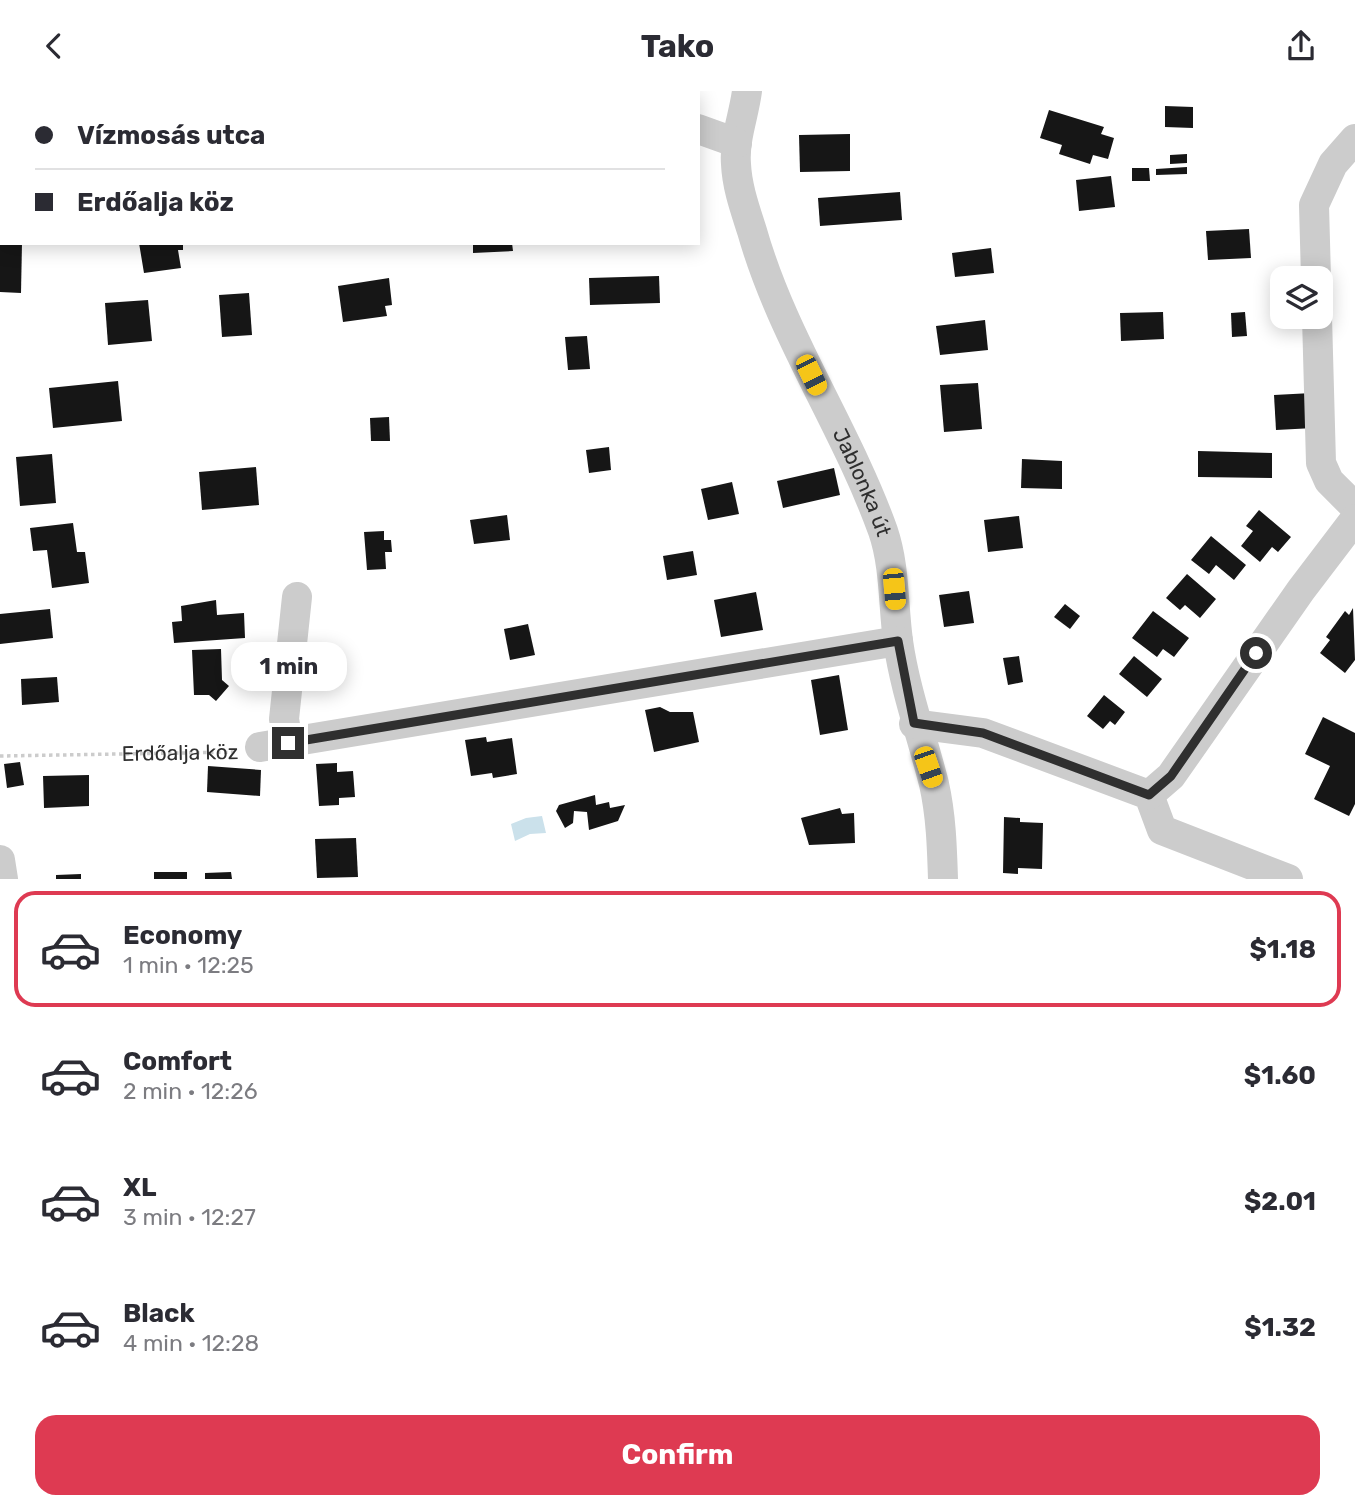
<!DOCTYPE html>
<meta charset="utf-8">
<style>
:root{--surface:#fff;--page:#f2f2f3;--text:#2b2b33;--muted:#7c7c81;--line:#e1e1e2;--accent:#de3a52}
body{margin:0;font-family:Rubik,sans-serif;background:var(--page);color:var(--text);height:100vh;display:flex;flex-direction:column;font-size:26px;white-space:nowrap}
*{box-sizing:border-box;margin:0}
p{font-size:23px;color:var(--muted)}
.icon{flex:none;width:38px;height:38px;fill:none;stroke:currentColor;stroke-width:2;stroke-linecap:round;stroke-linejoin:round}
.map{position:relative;height:788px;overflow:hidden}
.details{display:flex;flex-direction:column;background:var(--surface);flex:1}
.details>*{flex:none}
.guide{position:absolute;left:0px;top:0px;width:700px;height:154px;box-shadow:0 4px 18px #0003;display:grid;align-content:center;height:154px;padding:0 35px;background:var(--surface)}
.fabs{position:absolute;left:1270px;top:175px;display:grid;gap:14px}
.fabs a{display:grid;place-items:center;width:63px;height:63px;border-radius:14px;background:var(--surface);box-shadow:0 4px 18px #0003;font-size:35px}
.end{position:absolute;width:32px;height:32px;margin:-16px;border:9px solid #2f2f2f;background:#fff;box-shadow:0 0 0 4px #fff}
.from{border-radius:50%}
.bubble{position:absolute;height:49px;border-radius:21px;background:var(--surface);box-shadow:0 4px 18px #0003;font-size:23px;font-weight:700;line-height:49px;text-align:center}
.car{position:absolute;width:21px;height:42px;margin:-21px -10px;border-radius:9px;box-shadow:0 0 5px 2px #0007;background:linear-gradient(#f5c518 24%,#345 0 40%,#f5c518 0 76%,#345 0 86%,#f5c518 0)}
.guide b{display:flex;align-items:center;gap:24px;height:66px;font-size:26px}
.guide b+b{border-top:2px solid var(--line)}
.guide i{width:18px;height:18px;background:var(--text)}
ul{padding:12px 0 0;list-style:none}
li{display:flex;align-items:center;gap:21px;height:116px;margin:0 14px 10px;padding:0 21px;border:4px solid transparent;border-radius:21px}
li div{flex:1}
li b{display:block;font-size:26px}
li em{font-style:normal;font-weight:700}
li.current{border-color:var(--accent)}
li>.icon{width:63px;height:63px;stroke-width:1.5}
.cta{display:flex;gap:14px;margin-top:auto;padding:14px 35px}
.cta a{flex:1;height:80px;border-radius:21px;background:var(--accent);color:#fff;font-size:28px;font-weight:700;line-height:80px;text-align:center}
header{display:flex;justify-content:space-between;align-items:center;height:91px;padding:0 35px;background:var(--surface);font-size:32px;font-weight:700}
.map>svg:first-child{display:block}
</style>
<header><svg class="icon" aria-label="back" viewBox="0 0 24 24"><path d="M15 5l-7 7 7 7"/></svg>Tako<svg class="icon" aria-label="share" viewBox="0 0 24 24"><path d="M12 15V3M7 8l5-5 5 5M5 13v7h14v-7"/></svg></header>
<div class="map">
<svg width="1355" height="788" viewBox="0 0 1355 788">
<rect width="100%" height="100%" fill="#fff"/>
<polygon fill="#cbe1eb" points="542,725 546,742 530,743 515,750 511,733 526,727"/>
<g fill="#161616">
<polygon points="1165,15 1193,16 1193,37 1165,36"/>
<polygon points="1049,19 1104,36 1101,43 1114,47 1108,68 1093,64 1090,73 1059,63 1062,54 1040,47"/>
<polygon points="850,43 850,80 800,81 799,44"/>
<polygon points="1187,63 1187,72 1170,73 1170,64"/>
<polygon points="1187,76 1187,83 1156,84 1156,78"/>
<polygon points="1132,77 1149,77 1150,90 1132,90"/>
<polygon points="1111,85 1115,116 1079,120 1076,89"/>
<polygon points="900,101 902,129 820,135 818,107"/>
<polygon points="1249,138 1251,167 1208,169 1206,140"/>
<polygon points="0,152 22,152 21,202 0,201"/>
<polygon points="139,152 183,152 183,159 178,159 181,177 144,182"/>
<polygon points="473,152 512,152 513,160 473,162"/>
<polygon points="991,157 994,182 955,186 952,162"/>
<polygon points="659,185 660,212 590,214 589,187"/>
<polygon points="389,187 392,214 385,215 387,225 343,231 338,195"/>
<polygon points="249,202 252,244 222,246 219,204"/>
<polygon points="148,209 152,250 108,254 105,212"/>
<polygon points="1163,221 1164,248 1121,250 1120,222"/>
<polygon points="1245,221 1247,245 1232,246 1231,222"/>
<polygon points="985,229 988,259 940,264 936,235"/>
<polygon points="587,245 590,278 568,279 565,246"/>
<polygon points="118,290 122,330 53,337 49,297"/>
<polygon points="978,292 982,338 944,341 940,294"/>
<polygon points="1312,302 1314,337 1276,339 1274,304"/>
<polygon points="389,326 390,350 371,350 370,327"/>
<polygon points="609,356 611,379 589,382 586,359"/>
<polygon points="1198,360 1272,362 1272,387 1198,386"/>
<polygon points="52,363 56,412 20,415 16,366"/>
<polygon points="1022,368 1062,370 1062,398 1021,397"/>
<polygon points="256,376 259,414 202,419 199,381"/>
<polygon points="834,377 840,404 783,417 777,390"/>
<polygon points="732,391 739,423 708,429 701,398"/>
<polygon points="1259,419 1291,446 1278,461 1272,456 1260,471 1241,455 1253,440 1246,435"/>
<polygon points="507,424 510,449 474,453 470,429"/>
<polygon points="1019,425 1023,457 988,461 984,429"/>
<polygon points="73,432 77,461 85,461 89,492 52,497 47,459 33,460 30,437"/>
<polygon points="384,440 384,449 391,449 392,461 385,461 386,478 367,479 364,441"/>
<polygon points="1211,445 1246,474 1234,489 1216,474 1209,483 1191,469"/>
<polygon points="693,460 697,484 667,489 663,465"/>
<polygon points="1187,483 1216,508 1200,527 1185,514 1180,519 1166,507"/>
<polygon points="969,500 974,532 944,536 939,504"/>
<polygon points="756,501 763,539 721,546 714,509"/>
<polygon points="216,509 217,524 244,522 245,547 174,552 172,531 182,530 181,515"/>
<polygon points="1065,513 1080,525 1070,538 1054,526"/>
<polygon points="1353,517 1355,569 1345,582 1320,562 1330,549 1326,546 1345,520 1349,524"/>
<polygon points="50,518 53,547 0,553 0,523"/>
<polygon points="1153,520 1189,547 1174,566 1163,558 1157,566 1132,547"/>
<polygon points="528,533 535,564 510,569 504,538"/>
<polygon points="221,558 222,589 229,595 216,610 209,604 194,604 192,559"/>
<polygon points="1019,565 1023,591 1008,594 1003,567"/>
<polygon points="1134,565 1162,588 1147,606 1119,583"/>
<polygon points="839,584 848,639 820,644 811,589"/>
<polygon points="57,586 59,611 22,614 21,588"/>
<polygon points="1104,604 1125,621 1115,634 1110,630 1103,638 1087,625"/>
<polygon points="660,616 670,621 693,621 699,651 654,661 645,619"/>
<polygon points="1323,626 1355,642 1355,713 1349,725 1314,708 1330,675 1305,663"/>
<polygon points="486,646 487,651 512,647 517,683 493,687 492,682 471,685 465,649"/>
<polygon points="20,671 24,694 7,697 4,673"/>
<polygon points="337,672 337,681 353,680 355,706 339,707 339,714 319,715 316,673"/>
<polygon points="208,675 261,679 260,705 207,701"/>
<polygon points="89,684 89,715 44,717 43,685"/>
<polygon points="595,704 596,714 609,711 610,717 625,714 618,730 589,739 587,721 574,720 573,732 565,737 556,720 559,714"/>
<polygon points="840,717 842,723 854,722 855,752 809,754 801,727"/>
<polygon points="1004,726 1020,727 1020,731 1043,732 1042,778 1018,777 1018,783 1003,782"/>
<polygon points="356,747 358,786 317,787 315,748"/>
<rect x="154" y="781" width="33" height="7"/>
<polygon points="231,781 232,788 205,788 205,782"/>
<polygon points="81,783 81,788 56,788 56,784"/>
</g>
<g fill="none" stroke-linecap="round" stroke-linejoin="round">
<path stroke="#ccc" stroke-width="3.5" stroke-dasharray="3.5 3.5" stroke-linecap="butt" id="s1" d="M0,665L238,661"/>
<g stroke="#ccc" stroke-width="30">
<polyline points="647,0 649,2"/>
<path id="s2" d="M747,0C744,24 734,48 736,73C737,96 745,118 752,140C782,246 846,337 883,440C895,475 893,513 898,550C905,599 922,645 934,693C941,724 942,756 943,788"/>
<polyline points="698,38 737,52"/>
<polyline points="1316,187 1314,114 1333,73 1355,48"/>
<polyline points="1317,226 1321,372 1329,390 1355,416"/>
<polyline points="914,633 983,642 1149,704 1162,739 1288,788"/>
<polyline points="288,652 284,628 297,506"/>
<polyline points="260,656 898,550"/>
<polyline points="1149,704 1171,685 1301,499 1355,428"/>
<polyline points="0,769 3,788"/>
</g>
</g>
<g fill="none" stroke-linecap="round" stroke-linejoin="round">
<polyline stroke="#2f2f2f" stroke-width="9" points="288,652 898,550 914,632 983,642 1149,704 1171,685 1256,562"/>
</g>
<g text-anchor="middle" stroke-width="7" stroke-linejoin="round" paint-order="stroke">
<g font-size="21" fill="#2f2f2f" stroke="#fff">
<text dy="7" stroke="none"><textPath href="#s2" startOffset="418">Jablonka út</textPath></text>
<text dy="7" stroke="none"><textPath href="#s1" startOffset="180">Erdőalja köz</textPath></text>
</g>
</g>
</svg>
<div class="fabs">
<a><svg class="icon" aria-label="layers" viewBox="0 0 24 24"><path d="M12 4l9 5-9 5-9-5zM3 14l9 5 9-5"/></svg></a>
</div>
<i class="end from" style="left:1256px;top:562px"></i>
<i class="end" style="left:288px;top:652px"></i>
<div class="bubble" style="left:231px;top:551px;width:116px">1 min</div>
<i class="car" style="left:811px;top:284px;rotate:154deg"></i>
<i class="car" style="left:894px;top:498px;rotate:175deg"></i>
<i class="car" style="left:928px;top:676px;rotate:161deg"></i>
<div class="guide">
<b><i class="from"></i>Vízmosás utca</b>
<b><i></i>Erdőalja köz</b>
</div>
</div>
<section class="details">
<ul>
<li class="current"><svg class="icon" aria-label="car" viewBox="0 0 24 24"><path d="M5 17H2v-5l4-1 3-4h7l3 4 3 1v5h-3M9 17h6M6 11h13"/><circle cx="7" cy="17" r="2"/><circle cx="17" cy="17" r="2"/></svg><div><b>Economy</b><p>1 min · 12:25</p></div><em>$1.18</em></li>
<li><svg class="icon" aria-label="car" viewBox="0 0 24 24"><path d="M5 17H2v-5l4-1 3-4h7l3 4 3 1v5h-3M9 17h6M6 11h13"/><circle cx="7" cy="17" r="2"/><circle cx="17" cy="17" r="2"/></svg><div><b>Comfort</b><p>2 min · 12:26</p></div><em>$1.60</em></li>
<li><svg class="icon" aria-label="car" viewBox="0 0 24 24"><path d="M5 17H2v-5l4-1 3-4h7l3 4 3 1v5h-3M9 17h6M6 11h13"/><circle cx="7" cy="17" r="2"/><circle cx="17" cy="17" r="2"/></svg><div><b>XL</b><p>3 min · 12:27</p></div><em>$2.01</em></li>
<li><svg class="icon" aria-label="car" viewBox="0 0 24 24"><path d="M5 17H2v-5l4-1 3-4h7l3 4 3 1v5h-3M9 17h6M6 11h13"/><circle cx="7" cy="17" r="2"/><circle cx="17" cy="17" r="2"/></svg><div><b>Black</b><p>4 min · 12:28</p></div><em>$1.32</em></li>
</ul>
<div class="cta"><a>Confirm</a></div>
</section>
